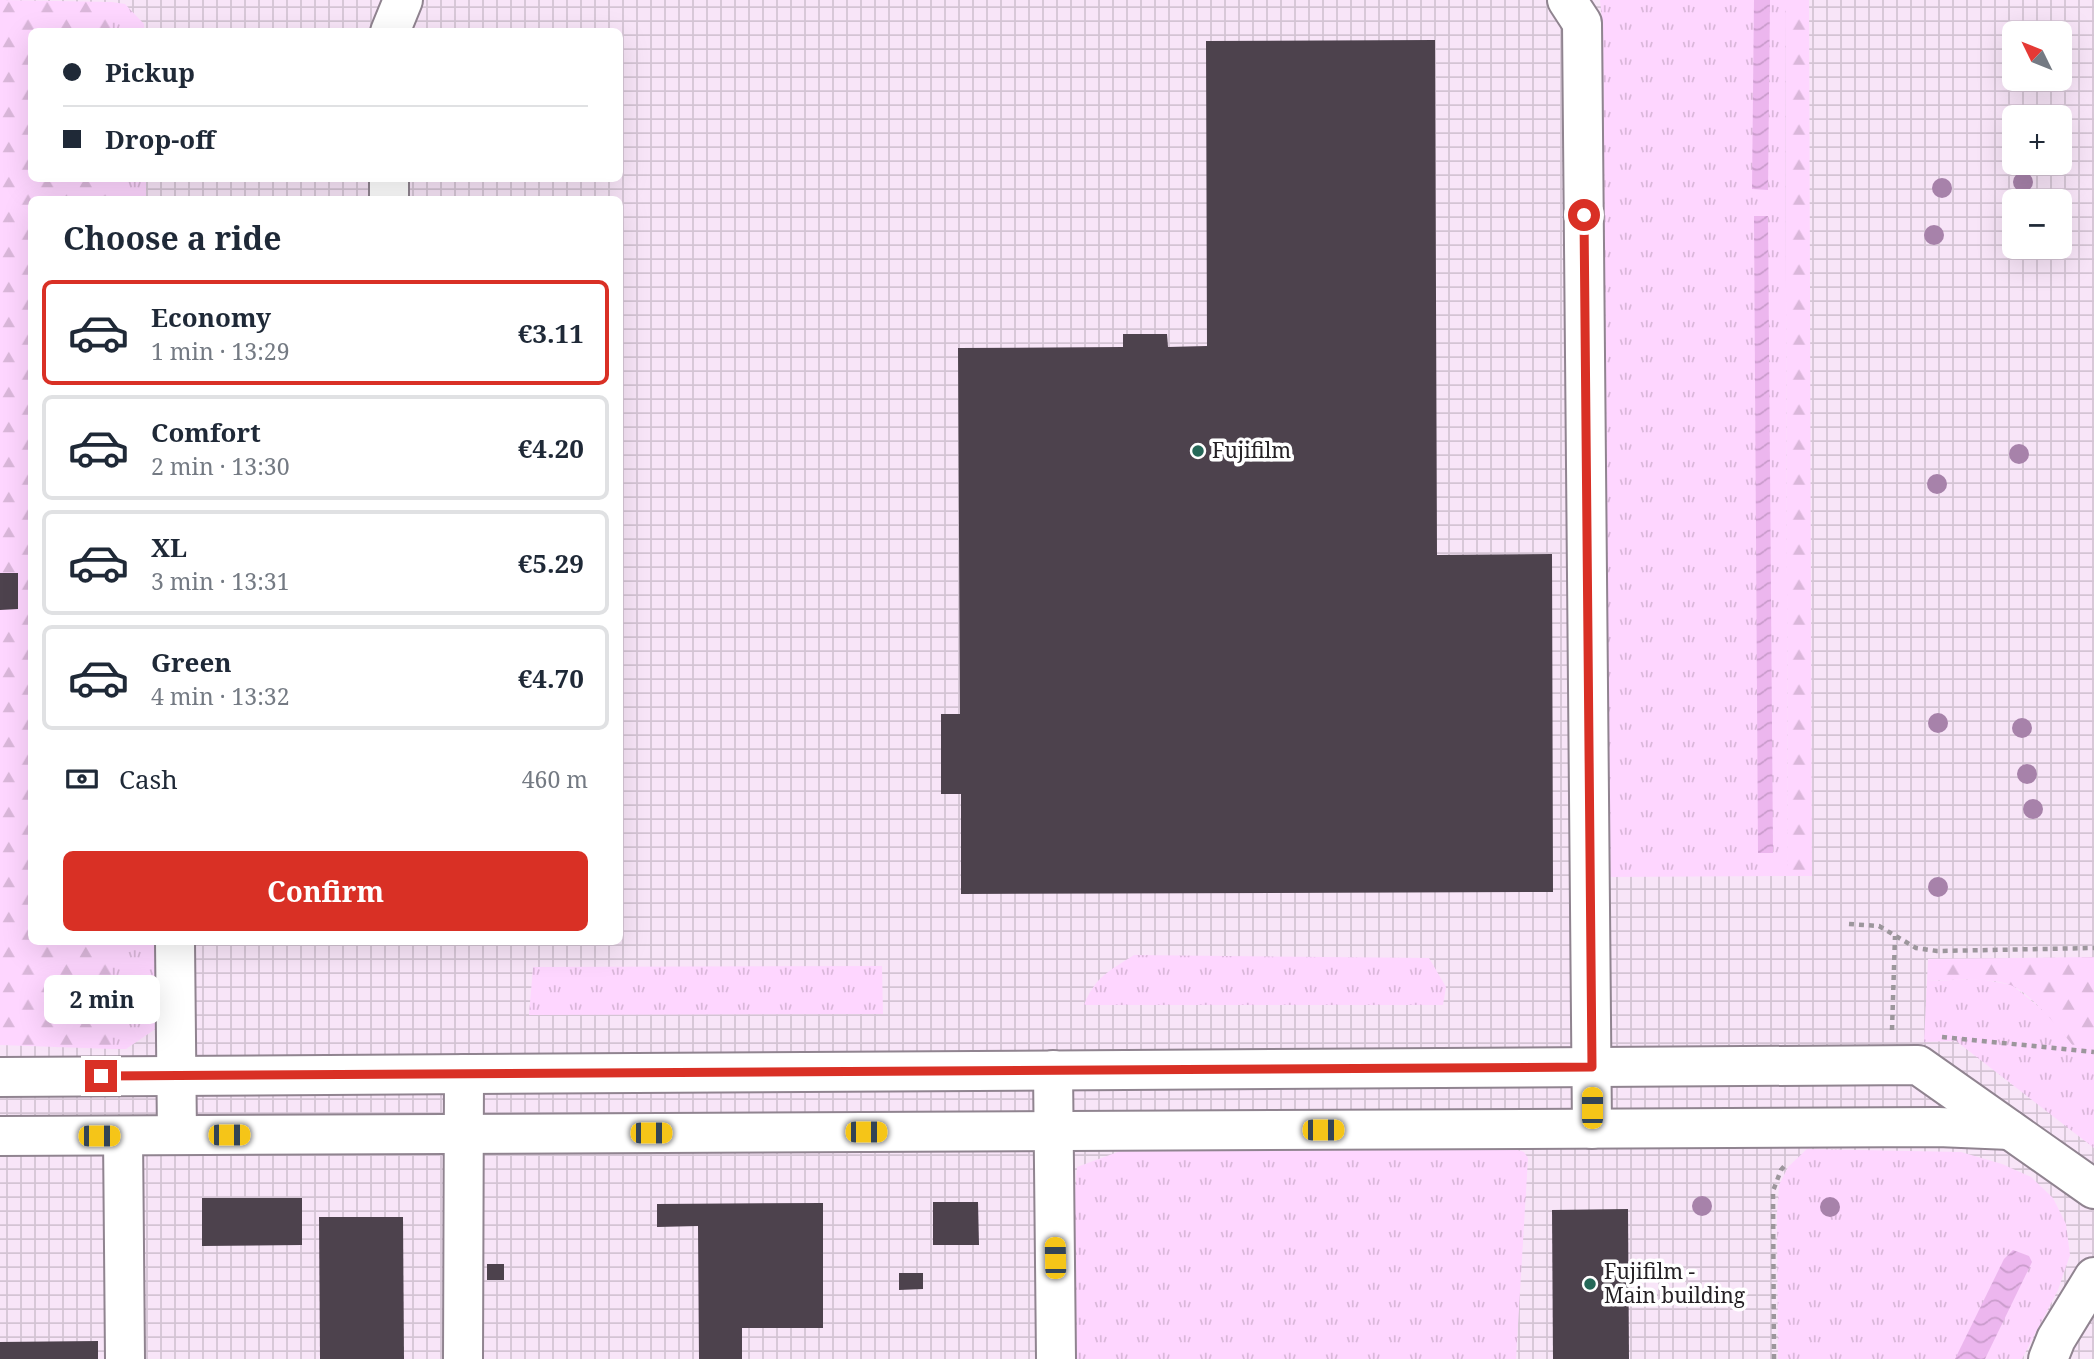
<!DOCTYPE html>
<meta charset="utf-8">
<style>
:root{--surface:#fff;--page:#f6f6f7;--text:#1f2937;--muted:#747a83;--line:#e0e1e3;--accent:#d93025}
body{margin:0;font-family:"Noto Serif",serif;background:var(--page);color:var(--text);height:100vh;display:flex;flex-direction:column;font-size:26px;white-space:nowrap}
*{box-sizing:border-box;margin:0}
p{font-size:23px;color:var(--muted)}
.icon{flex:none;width:38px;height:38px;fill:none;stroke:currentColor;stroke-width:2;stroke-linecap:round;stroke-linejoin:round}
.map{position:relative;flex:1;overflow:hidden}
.panel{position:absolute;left:28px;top:196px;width:595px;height:749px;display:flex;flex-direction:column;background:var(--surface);border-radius:10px;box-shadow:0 7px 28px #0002}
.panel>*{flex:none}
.banner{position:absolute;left:28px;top:28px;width:595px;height:154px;border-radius:10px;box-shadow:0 7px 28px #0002;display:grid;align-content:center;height:154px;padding:0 35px;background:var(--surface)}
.needle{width:46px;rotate:313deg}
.controls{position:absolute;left:2002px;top:21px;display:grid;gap:14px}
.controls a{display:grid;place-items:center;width:70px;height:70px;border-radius:10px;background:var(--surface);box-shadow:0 7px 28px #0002;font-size:35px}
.end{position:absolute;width:32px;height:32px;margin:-16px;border:9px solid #d93025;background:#fff;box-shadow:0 0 0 4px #fff}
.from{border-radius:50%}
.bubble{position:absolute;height:49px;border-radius:10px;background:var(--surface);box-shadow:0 7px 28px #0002;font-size:23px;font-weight:700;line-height:49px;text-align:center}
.car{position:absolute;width:21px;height:42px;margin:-21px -10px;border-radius:9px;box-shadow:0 0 5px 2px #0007;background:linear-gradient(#f5c518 24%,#345 0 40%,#f5c518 0 76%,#345 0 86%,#f5c518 0)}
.banner b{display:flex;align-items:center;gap:24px;height:66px;font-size:26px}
.banner b+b{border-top:2px solid var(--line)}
.banner i{width:18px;height:18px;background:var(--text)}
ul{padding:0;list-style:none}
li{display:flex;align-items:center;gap:21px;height:105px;margin:0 14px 10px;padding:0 21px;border:4px solid var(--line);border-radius:10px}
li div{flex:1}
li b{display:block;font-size:26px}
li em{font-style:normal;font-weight:700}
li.on{border-color:var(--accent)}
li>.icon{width:63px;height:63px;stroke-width:1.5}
h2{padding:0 35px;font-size:32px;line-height:84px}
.pay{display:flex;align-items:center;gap:18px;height:77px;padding:0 35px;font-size:26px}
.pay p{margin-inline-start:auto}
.primary-button{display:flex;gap:14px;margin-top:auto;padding:14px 35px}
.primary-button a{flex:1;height:80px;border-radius:10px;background:var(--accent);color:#fff;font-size:28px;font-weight:700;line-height:80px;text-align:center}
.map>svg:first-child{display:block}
</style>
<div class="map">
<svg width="2094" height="1359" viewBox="0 0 2094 1359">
<defs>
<pattern id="industrial-grid" width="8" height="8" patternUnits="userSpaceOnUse" patternTransform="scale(1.75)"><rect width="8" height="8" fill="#f8e5f8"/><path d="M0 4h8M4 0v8" fill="none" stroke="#d4c4d4"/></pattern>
<pattern id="grass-tufts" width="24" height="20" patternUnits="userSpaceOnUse" patternTransform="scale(1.75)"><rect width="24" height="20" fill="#fed6ff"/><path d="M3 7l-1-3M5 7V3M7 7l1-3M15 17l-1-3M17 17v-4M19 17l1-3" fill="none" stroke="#dab7da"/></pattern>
<pattern id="forest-firs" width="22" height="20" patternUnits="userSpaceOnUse" patternTransform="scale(1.75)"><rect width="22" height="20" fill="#fed6ff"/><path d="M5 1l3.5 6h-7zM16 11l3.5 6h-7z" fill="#dab7da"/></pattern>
<pattern id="water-waves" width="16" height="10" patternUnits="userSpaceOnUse" patternTransform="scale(1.75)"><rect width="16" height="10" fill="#ecb6ee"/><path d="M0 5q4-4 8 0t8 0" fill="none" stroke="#ca9ccc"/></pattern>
</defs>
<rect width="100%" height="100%" fill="#fdf6fe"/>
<path fill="url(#industrial-grid)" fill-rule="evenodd" d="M0,0H2094V1359H0ZM32,32H620V178H32ZM2014,33H2060V79H2014ZM2014,117H2060V163H2014ZM32,200H620V942H32ZM2014,201H2060V247H2014Z"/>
<g fill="url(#grass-tufts)">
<polygon points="1600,0 1785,0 1788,876 1610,877 1603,30"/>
<polygon points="112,2 125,4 144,24 144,31 112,31"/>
<rect x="112" y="179" width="34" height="20"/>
<polygon points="112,942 156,942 157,1028 126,1049 112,1049"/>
<path d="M1134,955L1429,958L1446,987L1443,1005H1084C1095,977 1109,971 1134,955Z"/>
<polygon points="882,966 883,1014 529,1015 533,967"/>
<polygon points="1980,979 2012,985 2049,1015 2075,1048 2094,1052 2094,1148 1956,1041 1924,1042 1927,981"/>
<polygon points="1134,1146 1508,1147 1524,1152 1528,1158 1516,1359 1070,1359 1071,1246 1077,1167"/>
<polygon points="1807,1149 1961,1152 2002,1164 2031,1177 2053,1198 2066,1224 2070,1255 2058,1290 2022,1359 1778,1359 1777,1214 1779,1185 1788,1167"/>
</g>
<g fill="url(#forest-firs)">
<polygon points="0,0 112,2 112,31 32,32 32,178 112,179 112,199 32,200 32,942 112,942 112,1049 0,1045"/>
<polygon points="1785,0 1809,0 1812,876 1788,876"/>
<path d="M2094,957V1052L2075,1048C2061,1031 2030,991 2008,984C1982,977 1954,980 1927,981L1928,959Z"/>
</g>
<g fill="url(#water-waves)">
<polygon points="1754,0 1770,0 1768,190 1752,189"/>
<polygon points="1754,216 1768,216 1773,853 1758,853"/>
<polygon points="2013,1250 2029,1256 2032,1262 1985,1359 1955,1359 2004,1259"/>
</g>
<g fill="#4d424d">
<polygon points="1435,40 1437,555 1552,554 1553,892 961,894 961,794 941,794 941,714 960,714 958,348 1123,347 1123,334 1167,334 1168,347 1207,346 1206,41"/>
<polygon points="0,573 18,573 18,609 0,610"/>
<polygon points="202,1198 302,1198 302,1245 202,1246"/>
<polygon points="933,1202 978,1202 979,1245 933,1245"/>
<polygon points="823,1203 823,1328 742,1328 742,1359 699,1359 698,1226 657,1227 657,1204"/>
<polygon points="1628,1209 1629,1359 1553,1359 1552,1210"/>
<polygon points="319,1217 403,1217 404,1359 320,1359"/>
<rect x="487" y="1264" width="17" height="16"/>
<polygon points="899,1273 923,1273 923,1289 899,1290"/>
<polygon points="98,1341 98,1359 0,1359 0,1342"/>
</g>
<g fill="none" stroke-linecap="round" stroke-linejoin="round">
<defs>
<g id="minor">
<polyline points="1567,0 1582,23 1592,1129"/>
<polyline points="390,32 403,0"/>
<polyline points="389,200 389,178"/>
<polyline points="175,942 177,1135"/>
<polyline points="1053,1070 1056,1359"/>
<polyline points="0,1077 1918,1065 2094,1189"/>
<polyline points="0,1136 1938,1127 2010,1130"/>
<polyline points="123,1136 125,1359"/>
<polyline points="463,1359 464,1074"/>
<polyline points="2048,1359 2056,1339 2094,1277"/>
</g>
</defs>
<use href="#minor" stroke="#908490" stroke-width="42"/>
<g stroke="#9c969c" stroke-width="4.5" stroke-dasharray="5 5" stroke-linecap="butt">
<polyline points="1849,924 1879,926 1916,948 1937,951 2094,948"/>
<polyline points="1892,1030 1895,936"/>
<polyline points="1942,1037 2094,1052"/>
<polyline points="1774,1359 1773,1191 1781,1170 1787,1163"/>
</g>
<use href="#minor" stroke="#fff" stroke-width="38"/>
</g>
<g fill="#a782aa">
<circle cx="2023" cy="182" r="10"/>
<circle cx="1942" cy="188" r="10"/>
<circle cx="1934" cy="235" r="10"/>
<circle cx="2019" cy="454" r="10"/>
<circle cx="1937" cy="484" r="10"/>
<circle cx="1938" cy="723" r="10"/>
<circle cx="2022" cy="728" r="10"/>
<circle cx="2027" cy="774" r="10"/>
<circle cx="2033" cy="809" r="10"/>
<circle cx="1938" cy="887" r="10"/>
<circle cx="1702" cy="1206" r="10"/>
<circle cx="1830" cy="1207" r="10"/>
</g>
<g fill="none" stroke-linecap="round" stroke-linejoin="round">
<polyline stroke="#d93025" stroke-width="9" points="101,1076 1592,1067 1584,215"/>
</g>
<g fill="#256858" stroke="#fff" stroke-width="2.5">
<circle cx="1198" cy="451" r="7"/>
<circle cx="1590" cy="1284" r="7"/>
</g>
<g text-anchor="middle" stroke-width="7" stroke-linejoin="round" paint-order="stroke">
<g font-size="21" fill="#252125" stroke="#fff" text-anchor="start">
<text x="1212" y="458">Fujifilm</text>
<text x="1604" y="1279">Fujifilm -<tspan x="1604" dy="24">Main building</tspan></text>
</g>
</g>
</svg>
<div class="controls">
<a><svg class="needle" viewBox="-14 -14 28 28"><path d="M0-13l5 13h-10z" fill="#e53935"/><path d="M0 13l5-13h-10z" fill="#747a83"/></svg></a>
<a>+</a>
<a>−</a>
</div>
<i class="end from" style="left:1584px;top:215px"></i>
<i class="end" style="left:101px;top:1076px"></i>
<div class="bubble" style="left:44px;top:975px;width:116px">2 min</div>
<i class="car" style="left:1592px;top:1108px;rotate:0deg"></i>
<i class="car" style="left:1323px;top:1130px;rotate:90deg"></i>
<i class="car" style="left:866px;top:1132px;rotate:90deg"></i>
<i class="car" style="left:651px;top:1133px;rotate:90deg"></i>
<i class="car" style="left:229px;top:1135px;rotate:90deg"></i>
<i class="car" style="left:99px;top:1136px;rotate:90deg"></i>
<i class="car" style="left:1055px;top:1258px;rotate:359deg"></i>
<div class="banner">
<b><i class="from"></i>Pickup</b>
<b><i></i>Drop-off</b>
</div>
<section class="panel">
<h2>Choose a ride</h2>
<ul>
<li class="on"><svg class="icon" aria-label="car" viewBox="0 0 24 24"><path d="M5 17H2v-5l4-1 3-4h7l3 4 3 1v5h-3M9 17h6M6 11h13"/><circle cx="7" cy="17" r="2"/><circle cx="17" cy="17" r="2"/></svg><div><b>Economy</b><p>1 min · 13:29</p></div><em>€3.11</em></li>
<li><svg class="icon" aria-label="car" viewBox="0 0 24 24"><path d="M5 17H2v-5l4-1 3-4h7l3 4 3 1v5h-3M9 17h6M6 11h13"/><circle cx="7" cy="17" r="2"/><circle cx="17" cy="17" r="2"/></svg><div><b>Comfort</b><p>2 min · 13:30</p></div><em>€4.20</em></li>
<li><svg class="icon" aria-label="car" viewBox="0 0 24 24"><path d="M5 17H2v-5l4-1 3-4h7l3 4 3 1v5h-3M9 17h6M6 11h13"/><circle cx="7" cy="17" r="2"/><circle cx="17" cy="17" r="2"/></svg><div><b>XL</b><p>3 min · 13:31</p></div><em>€5.29</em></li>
<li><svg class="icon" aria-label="car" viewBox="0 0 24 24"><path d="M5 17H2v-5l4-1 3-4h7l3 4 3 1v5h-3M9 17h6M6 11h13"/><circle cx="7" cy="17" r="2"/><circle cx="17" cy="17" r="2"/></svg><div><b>Green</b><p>4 min · 13:32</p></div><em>€4.70</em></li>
</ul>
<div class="pay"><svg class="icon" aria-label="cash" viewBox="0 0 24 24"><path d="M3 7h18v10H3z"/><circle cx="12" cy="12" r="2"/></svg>Cash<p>460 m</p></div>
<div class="primary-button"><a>Confirm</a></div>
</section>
</div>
